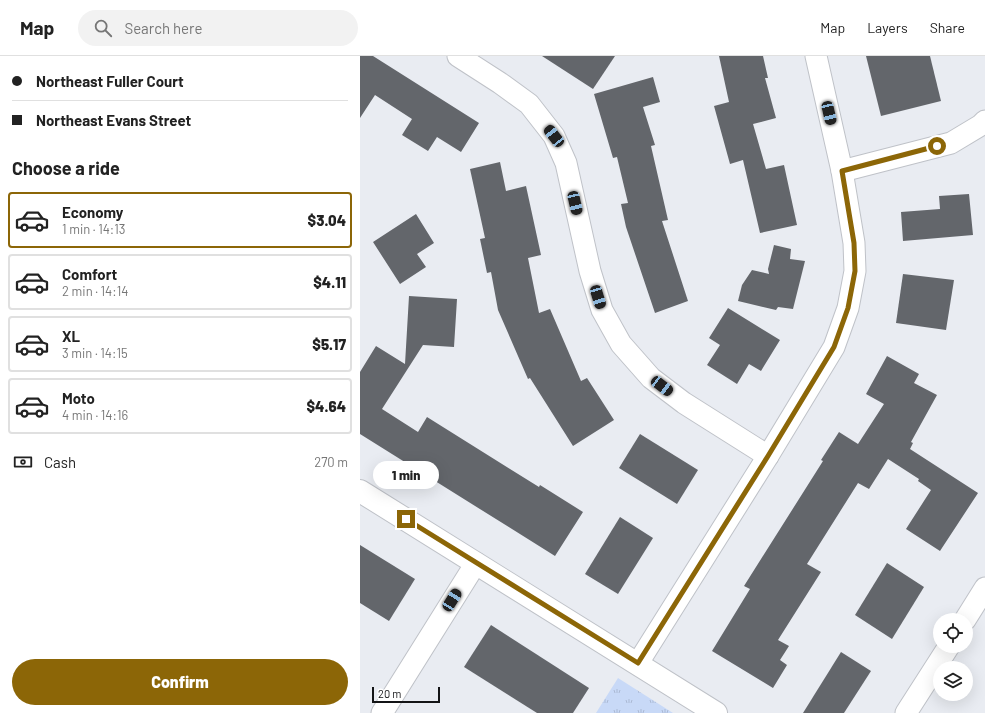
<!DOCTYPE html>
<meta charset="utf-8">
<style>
:root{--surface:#fff;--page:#f2f2f2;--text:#222;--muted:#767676;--line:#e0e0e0;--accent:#8c6607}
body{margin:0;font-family:Barlow,sans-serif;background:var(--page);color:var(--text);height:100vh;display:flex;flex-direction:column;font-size:15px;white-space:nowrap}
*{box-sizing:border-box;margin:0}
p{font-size:13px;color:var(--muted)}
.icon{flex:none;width:22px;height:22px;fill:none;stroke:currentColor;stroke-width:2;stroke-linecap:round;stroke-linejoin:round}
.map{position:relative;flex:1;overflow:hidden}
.panel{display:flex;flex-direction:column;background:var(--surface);width:360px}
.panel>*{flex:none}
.top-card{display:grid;align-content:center;height:88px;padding:0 12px;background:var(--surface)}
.controls{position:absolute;left:573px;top:557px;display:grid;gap:8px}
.controls a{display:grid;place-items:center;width:40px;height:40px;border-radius:50%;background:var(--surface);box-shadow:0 4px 16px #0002;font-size:20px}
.scale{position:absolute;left:12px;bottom:10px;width:68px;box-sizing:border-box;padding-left:4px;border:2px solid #131416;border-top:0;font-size:11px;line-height:14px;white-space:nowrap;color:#131416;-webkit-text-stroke:3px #fff;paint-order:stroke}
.end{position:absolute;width:18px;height:18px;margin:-9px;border:5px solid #8c6607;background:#fff;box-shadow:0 0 0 2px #fff}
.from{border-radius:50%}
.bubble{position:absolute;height:28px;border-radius:14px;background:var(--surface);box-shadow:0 4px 16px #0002;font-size:13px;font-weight:800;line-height:28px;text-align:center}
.car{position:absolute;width:12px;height:24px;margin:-12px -6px;border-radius:5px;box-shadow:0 0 3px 1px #0007;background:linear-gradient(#222 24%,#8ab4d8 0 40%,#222 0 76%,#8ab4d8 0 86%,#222 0)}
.top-card b{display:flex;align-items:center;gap:14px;height:38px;font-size:15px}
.top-card b+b{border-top:1px solid var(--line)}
.top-card i{width:10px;height:10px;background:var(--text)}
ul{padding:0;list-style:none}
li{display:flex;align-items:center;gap:12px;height:56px;margin:0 8px 6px;padding:0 4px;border:2px solid var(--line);border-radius:4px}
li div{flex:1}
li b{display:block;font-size:15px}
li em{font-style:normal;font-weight:800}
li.on{border-color:var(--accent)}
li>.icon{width:36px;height:36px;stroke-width:1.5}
h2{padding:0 12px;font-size:18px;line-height:48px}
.pay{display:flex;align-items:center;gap:10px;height:44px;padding:0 12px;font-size:15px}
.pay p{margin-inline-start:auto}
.cta{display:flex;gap:8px;margin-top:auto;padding:8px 12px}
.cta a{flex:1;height:46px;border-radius:24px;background:var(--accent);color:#fff;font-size:16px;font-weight:800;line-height:46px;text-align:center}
header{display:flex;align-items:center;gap:24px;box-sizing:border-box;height:56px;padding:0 20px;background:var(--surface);border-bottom:1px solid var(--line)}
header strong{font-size:19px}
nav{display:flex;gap:22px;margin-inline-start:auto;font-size:14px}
.search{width:280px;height:36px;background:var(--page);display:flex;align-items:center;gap:10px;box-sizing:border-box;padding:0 14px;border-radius:22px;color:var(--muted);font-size:15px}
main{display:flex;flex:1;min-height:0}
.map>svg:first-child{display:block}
</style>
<header>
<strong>Map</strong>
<div class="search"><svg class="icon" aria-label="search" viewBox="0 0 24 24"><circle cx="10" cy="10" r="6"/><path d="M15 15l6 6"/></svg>Search here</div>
<nav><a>Map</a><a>Layers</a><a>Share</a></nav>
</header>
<main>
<section class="panel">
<div class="top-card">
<b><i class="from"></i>Northeast Fuller Court</b>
<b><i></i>Northeast Evans Street</b>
</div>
<h2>Choose a ride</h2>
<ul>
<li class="on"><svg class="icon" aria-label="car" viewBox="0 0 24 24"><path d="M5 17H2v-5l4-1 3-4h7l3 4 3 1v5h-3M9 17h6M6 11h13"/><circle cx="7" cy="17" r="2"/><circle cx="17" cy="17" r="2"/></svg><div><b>Economy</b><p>1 min · 14:13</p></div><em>$3.04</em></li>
<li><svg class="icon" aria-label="car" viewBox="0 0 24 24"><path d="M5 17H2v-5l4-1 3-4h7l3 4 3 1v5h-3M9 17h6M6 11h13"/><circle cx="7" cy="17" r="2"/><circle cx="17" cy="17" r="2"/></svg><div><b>Comfort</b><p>2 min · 14:14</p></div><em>$4.11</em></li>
<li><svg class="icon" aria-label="car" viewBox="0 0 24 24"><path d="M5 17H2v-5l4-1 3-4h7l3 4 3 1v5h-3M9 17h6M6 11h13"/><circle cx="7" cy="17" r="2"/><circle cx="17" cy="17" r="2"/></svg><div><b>XL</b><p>3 min · 14:15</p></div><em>$5.17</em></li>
<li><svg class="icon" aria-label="car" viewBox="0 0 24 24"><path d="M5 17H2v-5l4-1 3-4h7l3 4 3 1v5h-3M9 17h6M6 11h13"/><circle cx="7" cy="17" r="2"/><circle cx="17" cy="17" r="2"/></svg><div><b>Moto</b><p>4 min · 14:16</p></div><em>$4.64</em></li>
</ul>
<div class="pay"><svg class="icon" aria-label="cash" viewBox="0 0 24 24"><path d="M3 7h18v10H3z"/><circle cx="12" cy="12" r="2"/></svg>Cash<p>270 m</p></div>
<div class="cta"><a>Confirm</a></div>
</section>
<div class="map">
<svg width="625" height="657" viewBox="0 0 625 657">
<defs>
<pattern id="grass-tufts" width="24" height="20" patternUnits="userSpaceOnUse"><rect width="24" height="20" fill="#c8d9f7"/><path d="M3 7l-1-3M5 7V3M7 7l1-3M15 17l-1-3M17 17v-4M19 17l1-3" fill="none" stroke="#abb9d3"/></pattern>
</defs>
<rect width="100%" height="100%" fill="#e9ecf2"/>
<polygon fill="url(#grass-tufts)" points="258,622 313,657 236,657"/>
<g fill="#63666b">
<polygon points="0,0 13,0 119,67 101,96 77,81 68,95 42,79 52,63 15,39 0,62"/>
<polygon points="182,0 255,0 233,33"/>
<polygon points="359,0 403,0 408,22 405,22 416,62 393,68 406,113 424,109 437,169 400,177 383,104 370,108 354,50 369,46"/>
<polygon points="506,0 570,0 581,45 521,60"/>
<polygon points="293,21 300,46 283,51 295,89 291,90 308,164 302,165 328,245 295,257 266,171 261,148 268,147 257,101 253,102 234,38"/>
<polygon points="140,106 146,135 166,130 181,199 168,202 179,257 190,253 221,325 227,322 254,364 213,390 170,322 168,323 138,254 131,216 127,217 120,183 125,182 110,113"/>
<polygon points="609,138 613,179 543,185 541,156 580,153 579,140"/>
<polygon points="56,158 74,187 57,198 66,211 40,228 13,186"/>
<polygon points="414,189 431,193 430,203 445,205 433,253 418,251 416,254 378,245 382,229 392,214 409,218 408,213"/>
<polygon points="543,218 594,224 586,274 536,267"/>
<polygon points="49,240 97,243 94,291 63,289 22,353 58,376 67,361 179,431 180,429 223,456 195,500 0,378 0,316 16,290 45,308"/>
<polygon points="368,252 420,284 401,315 389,308 377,328 347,309 360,289 349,282"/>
<polygon points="527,300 559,318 554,327 577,339 551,386 553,387 550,393 618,437 580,495 546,473 571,434 558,425 559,423 528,403 509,433 498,427 447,508 461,516 418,584 429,590 420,604 427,609 413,632 352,595 390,533 384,530 463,405 461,404 479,376 498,388 524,348 506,338"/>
<polygon points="280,378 338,414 317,448 259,412"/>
<polygon points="260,461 293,482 258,538 225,518"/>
<polygon points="0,489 55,523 29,565 0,547"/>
<polygon points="527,507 564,531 532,583 495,559"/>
<polygon points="131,569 229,632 213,657 177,657 104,611"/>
<polygon points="481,596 511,615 484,657 443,657"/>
</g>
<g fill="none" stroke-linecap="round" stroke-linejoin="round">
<defs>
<g id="minor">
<polyline points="98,0 140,27 169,48 194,80 206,107 230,215 242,254 261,288 291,322 324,347 408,400"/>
<polyline points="482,115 591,87 621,69 625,65"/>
<polyline points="605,564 625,532"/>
<polyline points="278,607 408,400 474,291 488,252 495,215 494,187 482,115 456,0"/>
<polyline points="22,657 116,507"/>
<polyline points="546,657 589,590"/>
</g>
<polyline id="tertiary" points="0,435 356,657"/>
</defs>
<use href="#minor" stroke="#bfc2c8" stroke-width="23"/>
<use href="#tertiary" stroke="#bfc2c8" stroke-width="24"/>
<use href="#minor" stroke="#fff" stroke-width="21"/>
<use href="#tertiary" stroke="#fff" stroke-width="22"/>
</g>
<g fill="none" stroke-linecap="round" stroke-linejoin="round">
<polyline stroke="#8c6607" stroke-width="5" points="46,463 278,607 408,400 474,291 488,252 495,215 494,187 482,115 577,90"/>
</g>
</svg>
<div class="controls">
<a><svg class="icon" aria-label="locate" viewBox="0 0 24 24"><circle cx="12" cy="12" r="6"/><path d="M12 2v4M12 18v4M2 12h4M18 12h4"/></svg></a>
<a><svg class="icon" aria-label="layers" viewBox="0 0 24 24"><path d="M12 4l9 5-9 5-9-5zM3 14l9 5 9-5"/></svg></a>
</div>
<div class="scale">20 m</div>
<i class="end from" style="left:577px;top:90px"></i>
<i class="end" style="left:46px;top:463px"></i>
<div class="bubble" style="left:13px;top:405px;width:66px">1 min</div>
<i class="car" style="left:469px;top:57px;rotate:167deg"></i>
<i class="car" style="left:194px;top:80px;rotate:322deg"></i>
<i class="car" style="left:215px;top:147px;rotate:167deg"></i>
<i class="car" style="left:238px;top:241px;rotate:163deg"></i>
<i class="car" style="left:302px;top:330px;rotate:127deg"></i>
<i class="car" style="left:92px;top:544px;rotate:32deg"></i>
</div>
</main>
